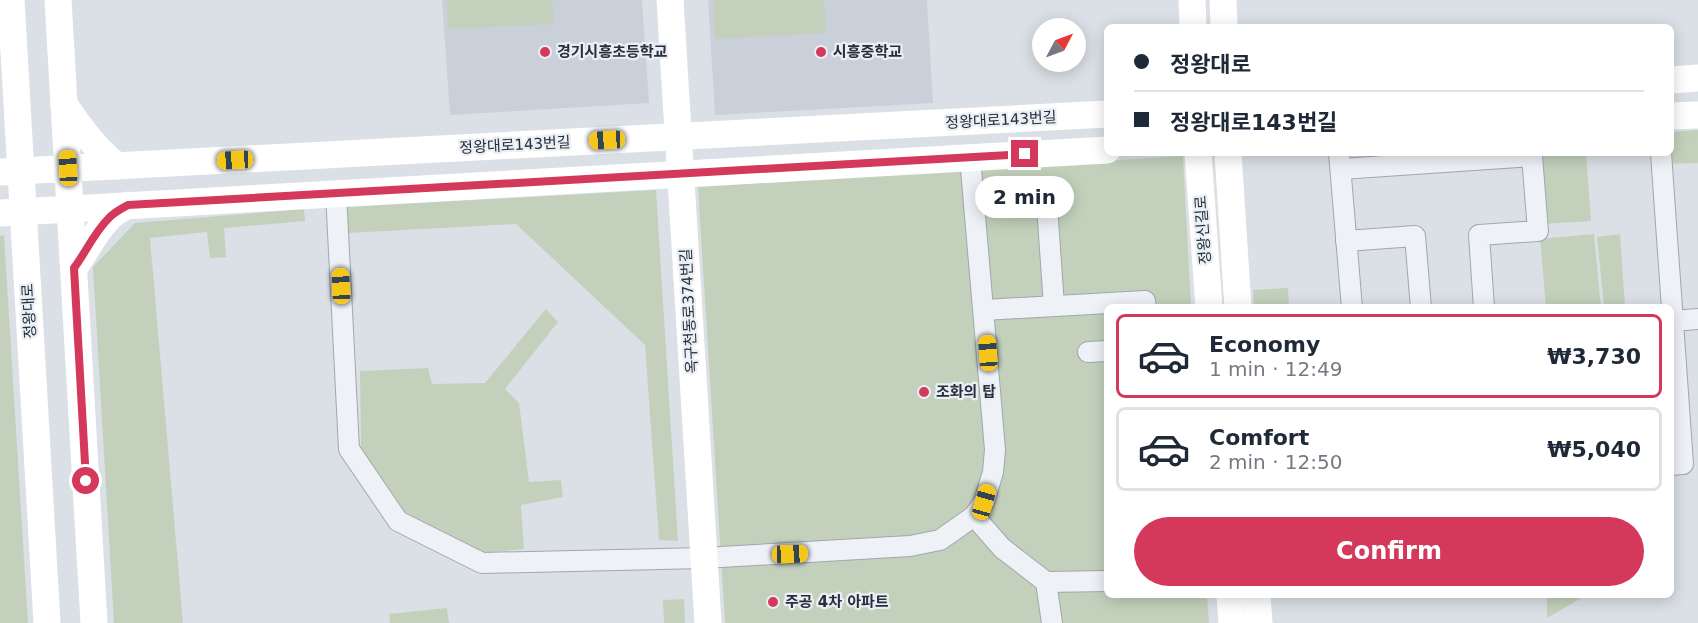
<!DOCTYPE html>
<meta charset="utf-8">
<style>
:root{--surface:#fff;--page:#f6f6f7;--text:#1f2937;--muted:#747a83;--line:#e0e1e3;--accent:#d4385b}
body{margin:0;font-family:"DejaVu Sans","Noto Sans KR",sans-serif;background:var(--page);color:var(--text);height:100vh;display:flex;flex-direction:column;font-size:22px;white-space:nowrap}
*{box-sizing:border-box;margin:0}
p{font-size:20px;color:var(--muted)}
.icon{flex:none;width:33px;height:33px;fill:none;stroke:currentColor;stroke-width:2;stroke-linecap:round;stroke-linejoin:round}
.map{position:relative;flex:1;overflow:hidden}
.side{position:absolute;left:1104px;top:304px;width:570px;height:294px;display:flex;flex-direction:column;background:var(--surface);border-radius:9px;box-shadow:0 3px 15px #0003}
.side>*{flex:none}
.guide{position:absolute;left:1104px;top:24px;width:570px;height:132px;border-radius:9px;box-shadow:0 3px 15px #0003;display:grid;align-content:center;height:132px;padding:0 30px;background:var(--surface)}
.needle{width:39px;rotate:49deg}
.tools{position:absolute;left:1032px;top:18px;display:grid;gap:12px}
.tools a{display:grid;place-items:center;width:54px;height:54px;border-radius:50%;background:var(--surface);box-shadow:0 3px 15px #0003;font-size:30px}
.end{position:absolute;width:27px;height:27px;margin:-14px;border:8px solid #d4385b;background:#fff;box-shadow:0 0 0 3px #fff}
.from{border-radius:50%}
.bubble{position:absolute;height:42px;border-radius:21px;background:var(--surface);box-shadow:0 3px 15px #0003;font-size:20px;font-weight:600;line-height:42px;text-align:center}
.car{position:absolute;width:18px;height:36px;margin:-18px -9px;border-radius:8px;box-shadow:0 0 4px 2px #0007;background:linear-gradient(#f5c518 24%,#345 0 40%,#f5c518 0 76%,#345 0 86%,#f5c518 0)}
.guide b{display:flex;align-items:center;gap:21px;height:57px;font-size:22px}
.guide b+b{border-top:2px solid var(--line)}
.guide i{width:15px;height:15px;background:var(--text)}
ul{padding:10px 0 0;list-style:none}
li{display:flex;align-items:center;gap:18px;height:84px;margin:0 12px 9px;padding:0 18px;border:3px solid var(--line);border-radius:9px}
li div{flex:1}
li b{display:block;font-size:22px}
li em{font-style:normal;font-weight:600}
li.current{border-color:var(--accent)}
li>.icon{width:54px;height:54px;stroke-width:1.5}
.primary-button{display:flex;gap:12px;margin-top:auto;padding:12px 30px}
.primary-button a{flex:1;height:69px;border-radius:36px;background:var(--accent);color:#fff;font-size:24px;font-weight:600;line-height:69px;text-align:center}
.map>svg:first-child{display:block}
</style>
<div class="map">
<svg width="1698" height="623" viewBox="0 0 1698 623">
<rect width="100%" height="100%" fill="#dbe0e6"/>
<g fill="#c9d0d9">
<polygon points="442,0 642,0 649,103 450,115"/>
<polygon points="708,0 927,0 933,103 715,115"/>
</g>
<g fill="#c3d1bc">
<polygon points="447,0 552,0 554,24 448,29"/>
<polygon points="713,0 824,0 826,33 715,39"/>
<polygon points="1698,130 1698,163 1665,164 1664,153 1671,153 1671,132"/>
<polygon points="1539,153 1586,153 1591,221 1543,224"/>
<polygon points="1183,156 1191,307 1107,308 1107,596 1207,596 1209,623 725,623 698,187"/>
<polygon points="656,190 678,541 659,540 645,345 516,224 348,233 347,207"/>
<polygon points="304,209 305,221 224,228 226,257 210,258 207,232 150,238 183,623 114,623 93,267 135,223"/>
<polygon points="1594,234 1601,307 1546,307 1540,239"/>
<polygon points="1620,234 1625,307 1604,307 1597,237"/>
<polygon points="4,235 28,623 0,623 0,236"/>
<polygon points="1288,288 1289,307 1254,307 1253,290"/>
<polygon points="546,309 558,322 505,389 519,403 529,482 561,480 563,497 521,505 524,549 482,553 403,513 361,449 360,371 428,368 432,384 485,383"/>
<polygon points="1547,596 1585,596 1547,618"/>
<polygon points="684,599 685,623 664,623 663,600"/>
<polygon points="447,608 449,623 390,623 389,614"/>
</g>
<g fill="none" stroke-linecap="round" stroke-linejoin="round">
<defs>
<g id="street">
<polyline points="1339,153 1352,308"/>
<polyline points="1661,153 1683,464 1671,465"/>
<polyline points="1341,169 1532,156 1538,231 1479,235 1484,308"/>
<polyline points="1046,192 1054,306"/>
<polyline points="336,193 349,449 398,521 482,563 704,558 910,546 940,540 974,516 984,502 993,472 995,450 970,157"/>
<polyline points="1346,241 1415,236 1421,308"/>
<polyline points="984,310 1145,301 1146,308"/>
<polyline points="1673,321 1698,319"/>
<polyline points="1088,352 1107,351"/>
<polyline points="974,516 1002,548 1046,582 1107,581"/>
<polyline points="1046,582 1052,623"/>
</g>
</defs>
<use href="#street" stroke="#a1a7b0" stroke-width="22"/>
<use href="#street" stroke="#eef1f5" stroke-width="20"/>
<g stroke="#fff" stroke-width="27">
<polyline points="11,0 47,623"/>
<polyline points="58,0 94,623"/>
<polyline points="670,0 708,623"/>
<polyline points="1192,0 1193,27"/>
<polyline points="1223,0 1224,27"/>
<polyline points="1671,80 1698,78"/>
<path d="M64,104C80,128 95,148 117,166"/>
<polyline points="1671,116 1698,115"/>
<polyline points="1198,153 1209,308"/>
<polyline points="1228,153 1238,308"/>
<polyline points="0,172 1107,114"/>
<polyline points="0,213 1107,150"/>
<path d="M74,268C86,252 94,233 108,219C113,213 121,209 128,205"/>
<polyline points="1230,596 1232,623"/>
<polyline points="1257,596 1259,623"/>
</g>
</g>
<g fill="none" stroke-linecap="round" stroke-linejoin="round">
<path stroke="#d4385b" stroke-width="8" d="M86,481L74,268C86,252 94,233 108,219C113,213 121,209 128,205L1025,154"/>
</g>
<g fill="#d4385b" stroke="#eaeff4" stroke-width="2">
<circle cx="545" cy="52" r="6"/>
<circle cx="821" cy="52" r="6"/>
<circle cx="924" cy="392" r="6"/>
<circle cx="773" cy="602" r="6"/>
</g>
<g text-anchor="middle" stroke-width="4.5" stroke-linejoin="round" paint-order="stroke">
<g font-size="15" font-weight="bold" fill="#252f3d" stroke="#eaeff4" text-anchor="start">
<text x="557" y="57">경기시흥초등학교</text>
<text x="833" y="57">시흥중학교</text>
<text x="936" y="397">조화의 탑</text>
<text x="785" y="607">주공 4차 아파트</text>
</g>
<g font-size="15" fill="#252f3d" stroke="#eaeff4">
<text transform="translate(1001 120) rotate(-3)" y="5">정왕대로143번길</text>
<text transform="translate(515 145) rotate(-3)" y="5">정왕대로143번길</text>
<text transform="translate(1203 230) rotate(-94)" y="5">정왕신길로</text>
<text transform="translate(29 311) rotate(-93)" y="5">정왕대로</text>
<text transform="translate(689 311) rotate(-93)" y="5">옥구천동로374번길</text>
</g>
</g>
</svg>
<div class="tools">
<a><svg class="needle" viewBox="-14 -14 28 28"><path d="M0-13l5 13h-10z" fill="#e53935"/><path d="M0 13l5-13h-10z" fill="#747a83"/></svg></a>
</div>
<i class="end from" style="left:86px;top:481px"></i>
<i class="end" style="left:1025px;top:154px"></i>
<div class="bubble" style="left:975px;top:176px;width:99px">2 min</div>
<i class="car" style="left:607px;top:140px;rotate:267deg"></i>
<i class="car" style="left:235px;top:160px;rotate:267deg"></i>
<i class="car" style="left:68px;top:168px;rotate:357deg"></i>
<i class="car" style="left:341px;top:286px;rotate:357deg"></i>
<i class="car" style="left:988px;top:353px;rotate:356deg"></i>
<i class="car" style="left:984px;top:502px;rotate:16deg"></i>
<i class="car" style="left:790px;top:554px;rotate:88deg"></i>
<div class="guide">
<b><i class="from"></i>정왕대로</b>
<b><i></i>정왕대로143번길</b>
</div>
<section class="side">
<ul>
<li class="current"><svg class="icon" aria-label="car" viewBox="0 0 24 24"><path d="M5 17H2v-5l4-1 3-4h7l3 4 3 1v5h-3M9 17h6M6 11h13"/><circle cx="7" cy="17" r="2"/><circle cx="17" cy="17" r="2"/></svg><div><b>Economy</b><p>1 min · 12:49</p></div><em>₩3,730</em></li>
<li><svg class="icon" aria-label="car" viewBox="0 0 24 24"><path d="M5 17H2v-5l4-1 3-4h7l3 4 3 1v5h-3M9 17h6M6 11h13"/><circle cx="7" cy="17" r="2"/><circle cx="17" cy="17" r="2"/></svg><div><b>Comfort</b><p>2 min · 12:50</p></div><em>₩5,040</em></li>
</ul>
<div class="primary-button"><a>Confirm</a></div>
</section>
</div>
